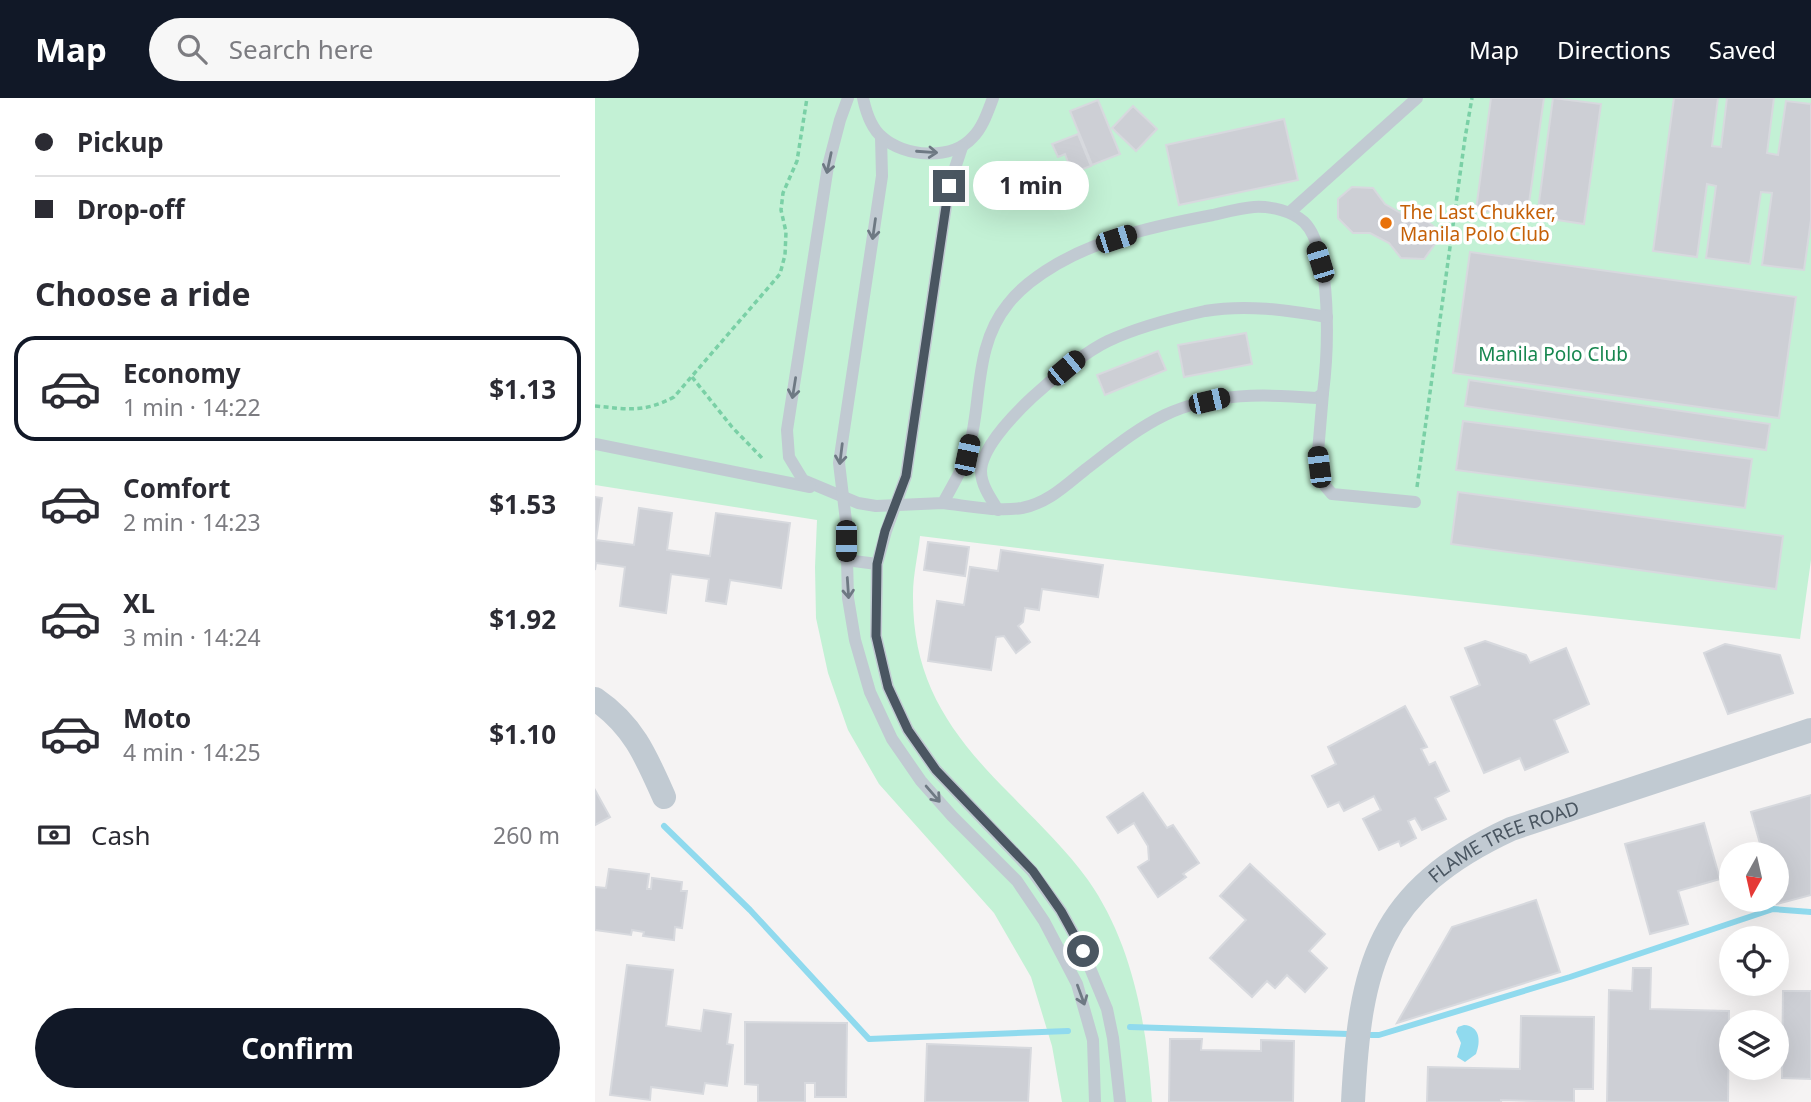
<!DOCTYPE html>
<meta charset="utf-8">
<style>
:root{--surface:#fff;--page:#f7f7f7;--text:#2b2b33;--muted:#7c7c81;--line:#e1e1e2;--accent:#111827}
body{margin:0;font-family:"Noto Sans",sans-serif;background:var(--page);color:var(--text);height:100vh;display:flex;flex-direction:column;font-size:26px;white-space:nowrap}
*{box-sizing:border-box;margin:0}
p{font-size:23px;color:var(--muted)}
.icon{flex:none;width:38px;height:38px;fill:none;stroke:currentColor;stroke-width:2;stroke-linecap:round;stroke-linejoin:round}
.map{position:relative;flex:1;overflow:hidden}
.drawer{display:flex;flex-direction:column;background:var(--surface);width:595px}
.drawer>*{flex:none}
.top-card{display:grid;align-content:center;height:154px;padding:0 35px;background:var(--surface)}
.needle{width:46px;rotate:188deg}
.fabs{position:absolute;left:1124px;top:744px;display:grid;gap:14px}
.fabs a{display:grid;place-items:center;width:70px;height:70px;border-radius:50%;background:var(--surface);box-shadow:0 7px 28px #0002;font-size:35px}
.end{position:absolute;width:32px;height:32px;margin:-16px;border:9px solid #4a5661;background:#fff;box-shadow:0 0 0 4px #fff}
.from{border-radius:50%}
.bubble{position:absolute;height:49px;border-radius:24px;background:var(--surface);box-shadow:0 7px 28px #0002;font-size:23px;font-weight:700;line-height:49px;text-align:center}
.car{position:absolute;width:21px;height:42px;margin:-21px -10px;border-radius:9px;box-shadow:0 0 5px 2px #0007;background:linear-gradient(#222 24%,#8ab4d8 0 40%,#222 0 76%,#8ab4d8 0 86%,#222 0)}
.top-card b{display:flex;align-items:center;gap:24px;height:66px;font-size:26px}
.top-card b+b{border-top:2px solid var(--line)}
.top-card i{width:18px;height:18px;background:var(--text)}
ul{padding:0;list-style:none}
li{display:flex;align-items:center;gap:21px;height:105px;margin:0 14px 10px;padding:0 21px;border:4px solid transparent;border-radius:21px}
li div{flex:1}
li b{display:block;font-size:26px}
li em{font-style:normal;font-weight:700}
li.active{border-color:var(--accent)}
li>.icon{width:63px;height:63px;stroke-width:1.5}
h2{padding:0 35px;font-size:32px;line-height:84px}
.pay{display:flex;align-items:center;gap:18px;height:77px;padding:0 35px;font-size:26px}
.pay p{margin-inline-start:auto}
.button{display:flex;gap:14px;margin-top:auto;padding:14px 35px}
.button a{flex:1;height:80px;border-radius:42px;background:var(--accent);color:#fff;font-size:28px;font-weight:700;line-height:80px;text-align:center}
header{display:flex;align-items:center;gap:42px;box-sizing:border-box;height:98px;padding:0 35px;background:var(--accent);color:#fff}
header strong{font-size:33px}
nav{display:flex;gap:38px;margin-inline-start:auto;font-size:24px}
.search{width:490px;height:63px;background:var(--page);display:flex;align-items:center;gap:18px;box-sizing:border-box;padding:0 24px;border-radius:38px;color:var(--muted);font-size:26px}
main{display:flex;flex:1;min-height:0}
.map>svg:first-child{display:block}
</style>
<header>
<strong>Map</strong>
<div class="search"><svg class="icon" aria-label="search" viewBox="0 0 24 24"><circle cx="10" cy="10" r="6"/><path d="M15 15l6 6"/></svg>Search here</div>
<nav><a>Map</a><a>Directions</a><a>Saved</a></nav>
</header>
<main>
<section class="drawer">
<div class="top-card">
<b><i class="from"></i>Pickup</b>
<b><i></i>Drop-off</b>
</div>
<h2>Choose a ride</h2>
<ul>
<li class="active"><svg class="icon" aria-label="car" viewBox="0 0 24 24"><path d="M5 17H2v-5l4-1 3-4h7l3 4 3 1v5h-3M9 17h6M6 11h13"/><circle cx="7" cy="17" r="2"/><circle cx="17" cy="17" r="2"/></svg><div><b>Economy</b><p>1 min · 14:22</p></div><em>$1.13</em></li>
<li><svg class="icon" aria-label="car" viewBox="0 0 24 24"><path d="M5 17H2v-5l4-1 3-4h7l3 4 3 1v5h-3M9 17h6M6 11h13"/><circle cx="7" cy="17" r="2"/><circle cx="17" cy="17" r="2"/></svg><div><b>Comfort</b><p>2 min · 14:23</p></div><em>$1.53</em></li>
<li><svg class="icon" aria-label="car" viewBox="0 0 24 24"><path d="M5 17H2v-5l4-1 3-4h7l3 4 3 1v5h-3M9 17h6M6 11h13"/><circle cx="7" cy="17" r="2"/><circle cx="17" cy="17" r="2"/></svg><div><b>XL</b><p>3 min · 14:24</p></div><em>$1.92</em></li>
<li><svg class="icon" aria-label="car" viewBox="0 0 24 24"><path d="M5 17H2v-5l4-1 3-4h7l3 4 3 1v5h-3M9 17h6M6 11h13"/><circle cx="7" cy="17" r="2"/><circle cx="17" cy="17" r="2"/></svg><div><b>Moto</b><p>4 min · 14:25</p></div><em>$1.10</em></li>
</ul>
<div class="pay"><svg class="icon" aria-label="cash" viewBox="0 0 24 24"><path d="M3 7h18v10H3z"/><circle cx="12" cy="12" r="2"/></svg>Cash<p>260 m</p></div>
<div class="button"><a>Confirm</a></div>
</section>
<div class="map">
<svg width="1216" height="1004" viewBox="0 0 1216 1004">
<rect width="100%" height="100%" fill="#f5f3f3"/>
<path fill="#c3f1d5" d="M0,0H1216V462L1205,541L748,490L325,438C323,457 318,477 318,496C317,583 355,636 414,695C441,723 470,750 493,782C538,846 552,928 557,1004H467L457,948L436,879L399,815L284,686L253,632L233,575L221,520L220,469L222,422L0,387Z"/>
<path fill="#90daee" d="M869,927C885,928 886,943 881,956L870,964L862,959L866,945L861,934L863,929Z"/>
<g fill="none" stroke-linecap="round" stroke-linejoin="round">
<g stroke="#90daee" stroke-width="6">
<polyline points="69,728 155,812 274,941 473,933"/>
<polyline points="535,929 754,936"/>
<polyline points="776,937 784,937 975,879 1178,811 1216,814"/>
</g>
</g>
<g fill="#cdcfd5" stroke="#d7d9de" stroke-width="2">
<polygon points="896,0 949,0 932,119 881,112"/>
<polygon points="958,0 1006,6 989,126 942,119"/>
<polygon points="1079,0 1123,0 1117,48 1126,49 1132,0 1179,0 1172,55 1183,57 1191,3 1216,6 1216,122 1209,172 1167,167 1177,95 1166,94 1155,166 1111,160 1121,88 1112,86 1102,159 1058,153"/>
<polygon points="503,2 525,56 497,67 475,13"/>
<polygon points="538,8 562,31 541,53 517,30"/>
<polygon points="689,21 703,82 584,107 571,47"/>
<polygon points="483,36 496,68 477,75 470,56 463,59 457,46"/>
<polygon points="757,89 778,90 790,106 809,117 825,117 839,129 840,146 829,161 806,160 794,145 775,135 758,135 743,120 743,101"/>
<polygon points="875,154 1201,199 1184,320 858,275"/>
<polygon points="651,235 657,266 589,279 583,247"/>
<polygon points="563,253 571,272 510,297 502,277"/>
<polygon points="874,282 1175,326 1171,352 870,308"/>
<polygon points="868,323 1157,361 1150,410 861,372"/>
<polygon points="863,394 1188,438 1181,491 856,446"/>
<polygon points="0,399 7,400 1,442 39,447 44,410 77,415 72,452 115,458 121,415 195,425 186,490 135,482 131,506 111,503 114,481 76,476 71,515 25,508 30,469 1,465 0,472"/>
<polygon points="333,444 374,449 370,478 329,472"/>
<polygon points="406,452 508,467 503,499 447,491 444,512 430,510 428,524 423,528 435,544 421,555 409,538 401,539 396,572 333,563 342,503 369,507 375,469 403,473"/>
<polygon points="890,543 931,557 935,565 971,550 994,606 959,622 973,654 930,672 925,660 889,675 856,599 885,587 870,550"/>
<polygon points="1130,546 1185,557 1198,595 1133,616 1109,555"/>
<polygon points="810,608 832,649 826,651 834,667 840,664 854,693 840,700 851,721 827,732 820,720 813,723 821,740 806,748 804,743 784,752 768,721 786,712 779,698 749,713 744,704 733,709 717,678 741,666 733,649"/>
<polygon points="0,692 15,719 0,727"/>
<polygon points="548,695 572,730 578,727 604,765 588,776 591,779 563,799 543,769 554,762 553,748 539,725 523,735 512,719"/>
<polygon points="1216,697 1216,797 1182,806 1181,756 1168,756 1156,714"/>
<polygon points="1109,725 1125,781 1083,793 1093,826 1055,836 1030,746"/>
<polygon points="655,766 730,836 714,853 732,870 710,894 692,877 680,890 672,883 657,899 615,860 651,822 625,798"/>
<polygon points="14,771 54,776 52,791 56,791 57,780 87,784 86,793 92,793 87,830 80,829 79,842 48,838 49,834 37,832 36,837 0,832 0,789 11,790"/>
<polygon points="941,802 965,874 802,925 857,829"/>
<polygon points="32,867 78,872 71,928 106,933 109,912 136,916 132,946 138,947 132,988 110,985 108,996 56,989 55,1002 15,997"/>
<polygon points="1038,870 1056,870 1055,911 1134,913 1133,1004 1012,1004 1014,892 1037,893"/>
<polygon points="1188,893 1216,893 1216,981 1187,980"/>
<polygon points="926,918 999,919 998,991 979,991 979,1004 906,1002 906,1004 832,1004 833,969 925,971"/>
<polygon points="150,924 252,925 251,999 220,999 220,985 210,985 210,1004 163,1004 163,987 150,986"/>
<polygon points="575,941 607,941 606,952 666,953 666,942 699,943 698,1004 574,1004"/>
<polygon points="332,946 436,950 433,1004 330,1004"/>
</g>
<g fill="none" stroke-linecap="round" stroke-linejoin="round">
<g stroke="#7ad0a6" stroke-width="3.5" stroke-dasharray="5 3.5" stroke-linecap="butt">
<polyline points="97,279 137,329 169,362"/>
<path d="M0,308C32,311 49,315 79,299L185,176L190,157L191,134L186,112L188,95L202,63L212,0"/>
<polyline points="822,389 870,40 877,0"/>
</g>
<g stroke="#c1cad2" stroke-width="12">
<path d="M253,0L245,22L233,68L192,332L194,359L208,382L263,405L281,408L348,405C356,390 366,374 372,358C388,308 377,250 413,206C425,190 445,176 462,166C509,139 565,127 618,117C631,114 646,110 659,109C676,108 697,113 709,124C738,153 733,256 728,295L722,300C670,296 619,294 570,317C541,331 516,352 491,371C471,387 453,405 427,410C401,414 374,408 348,405"/>
<path d="M268,0C271,14 276,30 287,39C309,59 357,63 378,39C388,29 393,13 398,0"/>
<polyline points="286,39 287,78 244,365 251,423 253,500 260,542 275,594 297,641 326,683 357,718 422,783 449,823 469,861 482,886 498,942 500,1004"/>
<polyline points="367,49 354,88 311,378 291,433 282,466 281,538 293,589 313,632 341,672 437,773 466,813 488,853 512,911 518,940 525,1004"/>
<polyline points="695,114 822,0"/>
<polyline points="728,295 723,354 726,383 737,396 820,404"/>
<polyline points="0,346 215,389"/>
<path d="M403,412C396,401 386,387 386,373C387,334 479,259 513,243C543,229 578,220 610,213C651,206 691,212 732,219"/>
<polyline points="251,462 282,466"/>
</g>
<g stroke="#c1cad2" stroke-width="24">
<path d="M0,601C38,627 51,658 69,699"/>
<path id="s1" d="M758,1004C765,867 782,793 916,731L1216,632"/>
</g>
</g>
<defs><path id="oneway-shaft" d="M-6 0H5M1.5-3L5.5 0L1.5 3" fill="none" stroke-width="1.6" stroke-linecap="round" stroke-linejoin="round" transform="scale(1.75)"/></defs>
<g stroke="#6e7983">
<use href="#oneway-shaft" transform="translate(332 54) rotate(4)"/>
<use href="#oneway-shaft" transform="translate(234 65) rotate(102)"/>
<use href="#oneway-shaft" transform="translate(279 131) rotate(98)"/>
<use href="#oneway-shaft" transform="translate(199 290) rotate(99)"/>
<use href="#oneway-shaft" transform="translate(246 356) rotate(97)"/>
<use href="#oneway-shaft" transform="translate(253 490) rotate(86)"/>
<use href="#oneway-shaft" transform="translate(338 696) rotate(49)"/>
<use href="#oneway-shaft" transform="translate(486 897) rotate(70)"/>
</g>
<g fill="none" stroke-linecap="round" stroke-linejoin="round">
<polyline stroke="#4a5661" stroke-width="9" points="354,88 311,378 290,433 282,466 281,538 293,589 313,632 341,672 438,773 466,813 488,853"/>
</g>
<circle fill="#e8710a" stroke="#fff" stroke-width="2.5" cx="791" cy="125" r="7"/>
<g text-anchor="middle" stroke-width="7" stroke-linejoin="round" paint-order="stroke">
<g font-size="19" fill="#c56008" stroke="#fff" text-anchor="start">
<text x="805" y="121">The Last Chukker,<tspan x="805" dy="22">Manila Polo Club</tspan></text>
</g>
<g font-size="19" fill="#17864f" stroke="#fff">
<text x="958" y="263">Manila Polo Club</text>
</g>
<g font-size="19" fill="#4a5661" stroke="#fff">
<text dy="7" stroke="none"><textPath href="#s1" startOffset="327">FLAME TREE ROAD</textPath></text>
</g>
</g>
</svg>
<div class="fabs">
<a><svg class="needle" viewBox="-14 -14 28 28"><path d="M0-13l5 13h-10z" fill="#e53935"/><path d="M0 13l5-13h-10z" fill="#7c7c81"/></svg></a>
<a><svg class="icon" aria-label="locate" viewBox="0 0 24 24"><circle cx="12" cy="12" r="6"/><path d="M12 2v4M12 18v4M2 12h4M18 12h4"/></svg></a>
<a><svg class="icon" aria-label="layers" viewBox="0 0 24 24"><path d="M12 4l9 5-9 5-9-5zM3 14l9 5 9-5"/></svg></a>
</div>
<i class="end from" style="left:488px;top:853px"></i>
<i class="end" style="left:354px;top:88px"></i>
<div class="bubble" style="left:378px;top:63px;width:116px">1 min</div>
<i class="car" style="left:521px;top:141px;rotate:72deg"></i>
<i class="car" style="left:725px;top:164px;rotate:343deg"></i>
<i class="car" style="left:471px;top:270px;rotate:50deg"></i>
<i class="car" style="left:614px;top:303px;rotate:77deg"></i>
<i class="car" style="left:372px;top:357px;rotate:12deg"></i>
<i class="car" style="left:724px;top:369px;rotate:353deg"></i>
<i class="car" style="left:251px;top:443px;rotate:180deg"></i>
</div>
</main>
